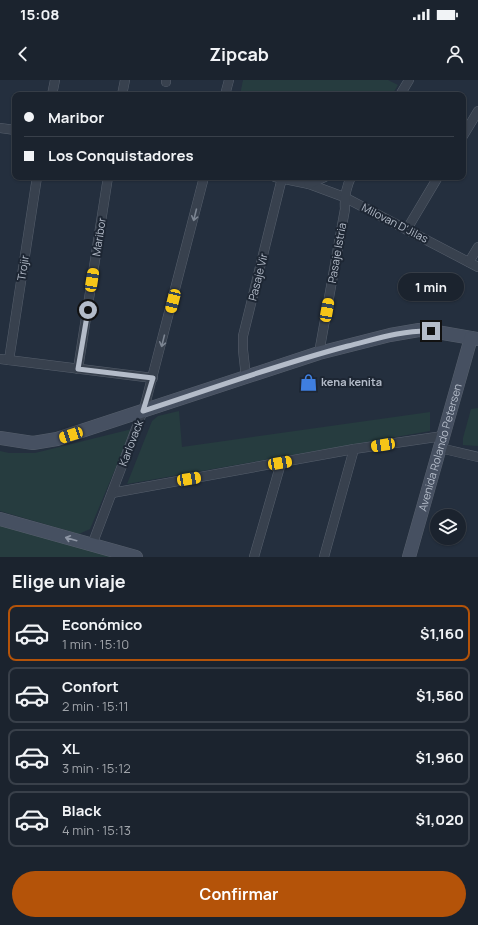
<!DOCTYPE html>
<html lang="es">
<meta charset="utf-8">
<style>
:root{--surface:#1b232e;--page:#282f3a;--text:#f1f3f6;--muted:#a0a4aa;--line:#39404a;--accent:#b45309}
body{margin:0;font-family:Manrope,sans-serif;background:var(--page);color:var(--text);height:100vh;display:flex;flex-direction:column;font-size:15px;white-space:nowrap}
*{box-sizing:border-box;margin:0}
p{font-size:13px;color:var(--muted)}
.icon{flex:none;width:22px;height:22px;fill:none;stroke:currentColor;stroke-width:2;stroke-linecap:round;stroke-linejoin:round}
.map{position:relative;height:477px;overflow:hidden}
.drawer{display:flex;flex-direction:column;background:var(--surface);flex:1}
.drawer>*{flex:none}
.banner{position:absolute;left:12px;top:12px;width:454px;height:88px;border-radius:8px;box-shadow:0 1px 3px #0004,0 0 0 1px var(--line);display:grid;align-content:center;height:88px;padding:0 12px;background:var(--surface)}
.buttons{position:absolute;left:430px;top:429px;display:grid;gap:8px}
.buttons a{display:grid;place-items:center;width:36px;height:36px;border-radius:50%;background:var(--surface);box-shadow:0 1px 3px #0004,0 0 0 1px var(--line);font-size:20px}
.end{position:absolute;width:18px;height:18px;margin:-9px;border:5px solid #b4bcc9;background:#111;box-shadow:0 0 0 2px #111}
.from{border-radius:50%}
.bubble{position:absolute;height:28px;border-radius:14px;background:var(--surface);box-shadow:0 1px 3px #0004,0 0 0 1px var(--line);font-size:13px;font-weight:700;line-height:28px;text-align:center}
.car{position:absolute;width:12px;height:24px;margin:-12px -6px;border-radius:5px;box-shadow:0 0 3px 1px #0007;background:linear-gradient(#f5c518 24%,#345 0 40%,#f5c518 0 76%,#345 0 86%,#f5c518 0)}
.banner b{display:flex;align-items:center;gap:14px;height:38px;font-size:15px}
.banner b+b{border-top:1px solid var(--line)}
.banner i{width:10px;height:10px;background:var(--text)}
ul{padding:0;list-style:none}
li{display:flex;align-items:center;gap:12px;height:56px;margin:0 8px 6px;padding:0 4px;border:2px solid var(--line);border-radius:8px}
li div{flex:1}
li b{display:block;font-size:15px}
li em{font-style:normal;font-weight:700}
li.selected{border-color:var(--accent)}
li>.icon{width:36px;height:36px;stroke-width:1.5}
h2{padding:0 12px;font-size:18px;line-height:48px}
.button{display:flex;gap:8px;margin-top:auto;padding:8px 12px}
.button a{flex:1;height:46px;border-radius:24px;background:var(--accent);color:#fff;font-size:16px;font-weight:700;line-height:46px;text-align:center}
.status{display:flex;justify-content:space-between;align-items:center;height:28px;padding:0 20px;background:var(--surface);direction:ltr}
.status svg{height:11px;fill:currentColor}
header{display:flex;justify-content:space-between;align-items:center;height:52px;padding:0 12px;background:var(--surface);font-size:18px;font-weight:700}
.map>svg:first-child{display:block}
</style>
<div class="status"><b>15:08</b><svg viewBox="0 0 49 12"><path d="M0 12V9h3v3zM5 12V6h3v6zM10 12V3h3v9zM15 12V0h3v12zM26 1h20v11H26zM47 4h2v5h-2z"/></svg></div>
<header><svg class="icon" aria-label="back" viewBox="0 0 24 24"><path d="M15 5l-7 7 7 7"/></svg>Zipcab<svg class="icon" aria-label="person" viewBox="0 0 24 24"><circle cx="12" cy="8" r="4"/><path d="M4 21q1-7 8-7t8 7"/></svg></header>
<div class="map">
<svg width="478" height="477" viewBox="0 0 478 477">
<rect width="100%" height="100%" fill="#242f3e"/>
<g fill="#263c3f">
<polygon points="243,0 388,0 398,5 392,15 240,15"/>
<polygon points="478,328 478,366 463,365 463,358 471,329"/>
<polygon points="179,331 182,367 430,332 430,351 127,404 152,341 158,336"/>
<polygon points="132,349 90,449 79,454 0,431 0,371 9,373 35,373"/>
<polygon points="0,445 113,477 0,477"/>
</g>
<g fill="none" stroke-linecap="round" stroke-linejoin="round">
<defs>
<g id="street">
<polyline points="166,2 166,0"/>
<polyline points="52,15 55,0"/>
<polyline points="122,15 125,0"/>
<polyline points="225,15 229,0"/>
<polyline points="400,15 409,0"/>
<polyline points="0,48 15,50"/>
<polyline points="463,56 478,31"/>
<polyline points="275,97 309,104 344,117 478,187"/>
<polyline points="309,104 325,97"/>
<polyline points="407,149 438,97"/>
<polyline points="469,182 478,167"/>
<path d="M319,273L345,129C344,117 346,108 351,97"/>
<polyline points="0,279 153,298"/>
<polyline points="9,280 37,97"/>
<polyline points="78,289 108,97"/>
<polyline points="246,297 243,270 243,256 282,98"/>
<polyline points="440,368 478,377"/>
<polyline points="112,413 354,369 443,356"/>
<polyline points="92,465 145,325 204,97"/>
<polyline points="254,477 281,383"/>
<polyline points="324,477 354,369"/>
</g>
<g id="secondary">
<polyline points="0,358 33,363 57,359 319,273 390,255 419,250 431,251 478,259"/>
<polyline points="0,439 136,477"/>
<path id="s1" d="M409,477L471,258"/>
</g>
</defs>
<use href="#street" stroke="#565f6c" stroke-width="10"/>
<use href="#secondary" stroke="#565f6c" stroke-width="14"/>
<use href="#street" stroke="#38414e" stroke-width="9"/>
<use href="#secondary" stroke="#465061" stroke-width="13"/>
</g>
<defs><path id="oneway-shaft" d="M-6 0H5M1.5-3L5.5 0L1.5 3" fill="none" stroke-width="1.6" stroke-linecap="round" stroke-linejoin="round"/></defs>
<g stroke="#7c8592">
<use href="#oneway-shaft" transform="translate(195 135) rotate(104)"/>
<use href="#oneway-shaft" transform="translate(163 261) rotate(104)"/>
</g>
<use stroke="#8e96a5" href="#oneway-shaft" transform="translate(71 459) rotate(-164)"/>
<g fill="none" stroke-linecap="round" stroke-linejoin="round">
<path stroke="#b4bcc9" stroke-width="5" d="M88,230L78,289L153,298L143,331C211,309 279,284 348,266C376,259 403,250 431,251"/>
</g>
<defs>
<symbol id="shop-bare" viewBox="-9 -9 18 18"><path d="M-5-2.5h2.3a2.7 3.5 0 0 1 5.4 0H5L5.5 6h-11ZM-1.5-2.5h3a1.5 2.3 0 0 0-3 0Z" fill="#3f7fe0" stroke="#1d2633" stroke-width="2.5" paint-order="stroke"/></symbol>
</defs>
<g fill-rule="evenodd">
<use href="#shop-bare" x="296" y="290" width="25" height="25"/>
</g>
<g text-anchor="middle" stroke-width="4" stroke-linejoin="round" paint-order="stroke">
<g font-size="11" fill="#b4bcc9" stroke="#1d2633">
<text transform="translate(395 143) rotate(27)" y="4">Milovan D'Jilas</text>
<text transform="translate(99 157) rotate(-81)" y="4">Maribor</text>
<text transform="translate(337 173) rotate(-80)" y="4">Pasaje Istria</text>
<text transform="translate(23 188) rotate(-81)" y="4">Trojir</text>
<text transform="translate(258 197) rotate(-76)" y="4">Pasaje Vir</text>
<text transform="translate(131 363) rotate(-69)" y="4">Karlovack</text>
<text dy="4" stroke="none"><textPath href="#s1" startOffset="114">Avenida Rolando Petersen</textPath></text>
</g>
<g font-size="11" font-weight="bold" fill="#b4bcc9" stroke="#1d2633" text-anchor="start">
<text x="321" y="306">kena kenita</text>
</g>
</g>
</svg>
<div class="buttons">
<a><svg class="icon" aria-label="layers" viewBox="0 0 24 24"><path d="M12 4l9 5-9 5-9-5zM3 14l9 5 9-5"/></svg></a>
</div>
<i class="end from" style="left:88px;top:230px"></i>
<i class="end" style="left:431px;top:251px"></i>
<div class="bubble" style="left:398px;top:193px;width:66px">1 min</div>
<i class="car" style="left:92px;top:200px;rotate:9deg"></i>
<i class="car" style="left:173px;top:221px;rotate:194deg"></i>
<i class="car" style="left:327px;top:230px;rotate:10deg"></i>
<i class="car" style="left:71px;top:355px;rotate:252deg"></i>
<i class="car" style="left:383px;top:365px;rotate:261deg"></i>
<i class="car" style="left:280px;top:383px;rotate:80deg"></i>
<i class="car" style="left:189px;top:399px;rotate:80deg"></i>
<div class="banner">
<b><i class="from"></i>Maribor</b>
<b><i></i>Los Conquistadores</b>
</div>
</div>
<section class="drawer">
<h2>Elige un viaje</h2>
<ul>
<li class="selected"><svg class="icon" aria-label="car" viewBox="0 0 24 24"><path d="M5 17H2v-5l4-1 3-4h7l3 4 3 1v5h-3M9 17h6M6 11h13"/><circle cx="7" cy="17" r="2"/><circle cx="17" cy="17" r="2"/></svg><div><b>Económico</b><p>1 min · 15:10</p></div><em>$1,160</em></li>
<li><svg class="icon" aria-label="car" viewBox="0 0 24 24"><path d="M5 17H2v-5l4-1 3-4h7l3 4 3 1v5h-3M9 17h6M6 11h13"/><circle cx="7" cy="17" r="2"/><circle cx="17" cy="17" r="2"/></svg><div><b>Confort</b><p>2 min · 15:11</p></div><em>$1,560</em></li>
<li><svg class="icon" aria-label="car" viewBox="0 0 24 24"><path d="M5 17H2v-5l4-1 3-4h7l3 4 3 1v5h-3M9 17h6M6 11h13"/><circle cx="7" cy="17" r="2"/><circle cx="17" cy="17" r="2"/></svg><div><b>XL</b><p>3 min · 15:12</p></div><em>$1,960</em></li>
<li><svg class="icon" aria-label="car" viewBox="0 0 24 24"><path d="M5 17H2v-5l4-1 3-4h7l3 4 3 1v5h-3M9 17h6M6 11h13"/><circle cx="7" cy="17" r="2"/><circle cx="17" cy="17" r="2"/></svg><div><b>Black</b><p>4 min · 15:13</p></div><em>$1,020</em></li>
</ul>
<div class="button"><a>Confirmar</a></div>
</section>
